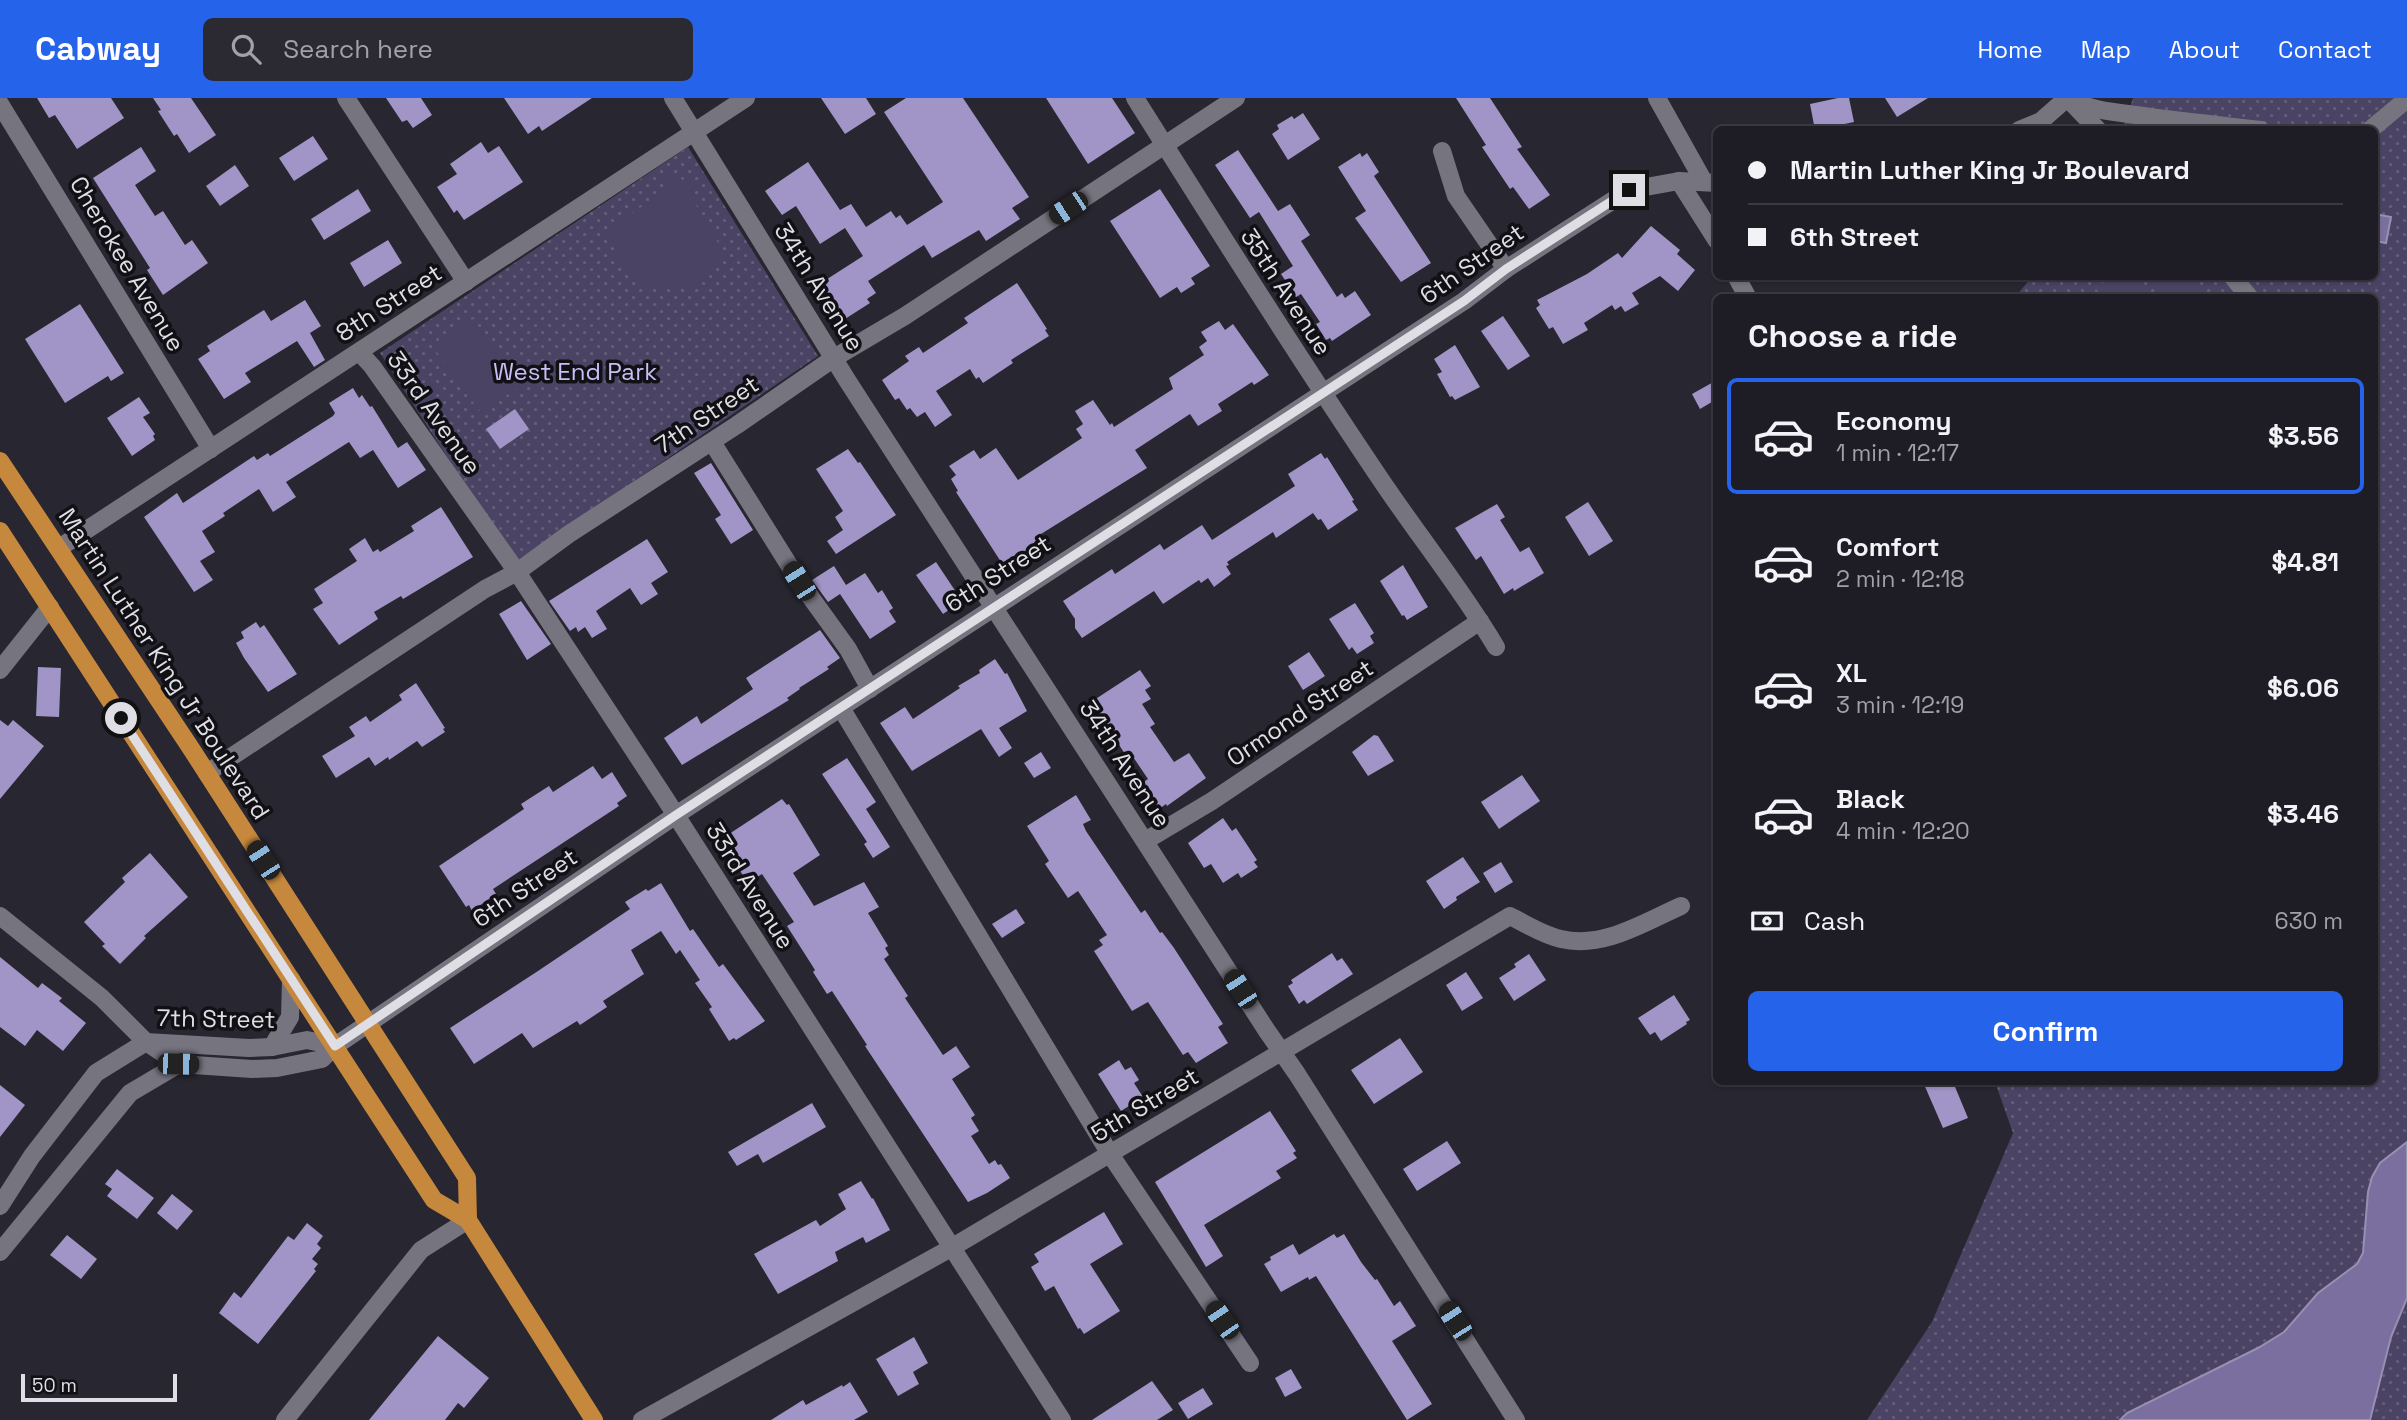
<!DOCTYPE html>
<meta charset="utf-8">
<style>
:root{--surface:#1e1c24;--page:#2b2931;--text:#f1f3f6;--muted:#a1a1a6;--line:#3c3a41;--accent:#2563eb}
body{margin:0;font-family:"Space Grotesk",sans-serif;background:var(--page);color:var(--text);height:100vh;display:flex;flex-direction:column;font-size:26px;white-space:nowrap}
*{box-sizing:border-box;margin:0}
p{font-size:23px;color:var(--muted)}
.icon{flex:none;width:38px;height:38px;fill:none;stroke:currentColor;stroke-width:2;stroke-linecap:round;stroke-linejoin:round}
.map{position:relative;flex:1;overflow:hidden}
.panel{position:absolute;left:1713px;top:196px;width:665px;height:791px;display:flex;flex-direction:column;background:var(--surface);border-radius:10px;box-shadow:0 2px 5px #0004,0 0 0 2px var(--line)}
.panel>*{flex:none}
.banner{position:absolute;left:1713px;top:28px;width:665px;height:154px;border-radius:10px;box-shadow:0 2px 5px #0004,0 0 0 2px var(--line);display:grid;align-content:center;height:154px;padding:0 35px;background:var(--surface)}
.scale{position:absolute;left:21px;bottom:18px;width:156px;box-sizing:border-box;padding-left:7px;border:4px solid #dfdee4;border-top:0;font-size:19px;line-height:24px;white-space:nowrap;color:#dfdee4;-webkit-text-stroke:5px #111014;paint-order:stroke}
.end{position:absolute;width:32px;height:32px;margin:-16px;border:9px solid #dfdee4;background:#111;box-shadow:0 0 0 4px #111}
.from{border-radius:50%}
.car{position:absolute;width:21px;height:42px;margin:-21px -10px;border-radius:9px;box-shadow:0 0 5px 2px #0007;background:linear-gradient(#222 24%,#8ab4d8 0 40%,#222 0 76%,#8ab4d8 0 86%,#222 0)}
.banner b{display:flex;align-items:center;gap:24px;height:66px;font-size:26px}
.banner b+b{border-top:2px solid var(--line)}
.banner i{width:18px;height:18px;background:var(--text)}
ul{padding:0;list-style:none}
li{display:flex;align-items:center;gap:21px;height:116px;margin:0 14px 10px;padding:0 21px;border:4px solid transparent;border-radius:10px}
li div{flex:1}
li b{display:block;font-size:26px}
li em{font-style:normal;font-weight:600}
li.selected{border-color:var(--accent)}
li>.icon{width:63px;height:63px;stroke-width:1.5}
h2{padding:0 35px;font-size:32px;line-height:84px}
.pay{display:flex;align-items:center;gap:18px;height:77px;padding:0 35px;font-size:26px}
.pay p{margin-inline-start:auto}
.primary-button{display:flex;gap:14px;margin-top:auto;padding:14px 35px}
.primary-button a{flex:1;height:80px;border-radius:10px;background:var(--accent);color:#fff;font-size:28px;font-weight:600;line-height:80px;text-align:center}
header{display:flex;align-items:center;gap:42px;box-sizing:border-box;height:98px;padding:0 35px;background:var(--accent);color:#fff}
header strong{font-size:33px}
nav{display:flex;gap:38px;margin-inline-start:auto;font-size:24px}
.search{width:490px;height:63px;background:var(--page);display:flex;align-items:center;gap:18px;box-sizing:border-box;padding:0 24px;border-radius:10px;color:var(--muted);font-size:26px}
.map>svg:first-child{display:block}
</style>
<header>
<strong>Cabway</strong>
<div class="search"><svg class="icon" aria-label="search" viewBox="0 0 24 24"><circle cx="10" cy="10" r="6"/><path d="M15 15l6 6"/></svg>Search here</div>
<nav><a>Home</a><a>Map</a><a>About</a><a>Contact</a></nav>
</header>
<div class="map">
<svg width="2407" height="1322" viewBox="0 0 2407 1322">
<defs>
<pattern id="green-dots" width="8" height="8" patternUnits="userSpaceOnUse" patternTransform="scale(1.75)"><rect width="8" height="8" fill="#4a4363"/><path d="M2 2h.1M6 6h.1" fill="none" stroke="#645e79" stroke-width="1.8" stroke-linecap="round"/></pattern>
</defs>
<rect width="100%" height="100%" fill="#282630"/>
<g fill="url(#green-dots)">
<polygon points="2133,0 2407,0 2407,1322 1867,1322 1932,1224 2013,1035 1995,984 2375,984 2375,200 2015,199 2032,179 2375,178 2375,32 2123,31"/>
<polygon points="688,49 818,258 515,464 380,255"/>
</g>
<g fill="#4a4363">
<path d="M668,78L692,84V100L721,150C719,156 719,165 715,171C701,193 650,197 632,179C617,165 614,151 609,132L662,94Z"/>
<polygon points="2110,179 2130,179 2147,199 2103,199 2096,191"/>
<polygon points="2144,179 2189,179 2204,197 2201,199 2162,199"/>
<polygon points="473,221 520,288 481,315 432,247"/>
</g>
<g fill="#7a6f9e" stroke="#9890b3" stroke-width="2">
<polygon points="2375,116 2391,119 2386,145 2375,143"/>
<polygon points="2407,1044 2407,1200 2391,1239 2370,1322 2120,1322 2127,1315 2258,1250 2284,1234 2318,1195 2357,1166 2363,1155 2368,1094 2372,1079 2380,1065"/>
</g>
<g fill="#a095c6">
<polygon points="37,0 111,0 124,20 77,51 55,17 49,20"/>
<polygon points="153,0 191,0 216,37 189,55 177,36 174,38 158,13 161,12"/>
<polygon points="386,0 421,0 432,17 413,30 407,22 402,24"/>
<polygon points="504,0 592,0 542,33 539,28 528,36"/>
<polygon points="821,0 866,0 876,16 845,36"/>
<polygon points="906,0 963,0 1029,99 1012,110 1020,121 986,143 979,132 932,160 924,147 868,183 876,195 867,201 870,205 845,221 821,185 863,158 845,130 820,146 796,108 782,117 765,93 808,64 840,112 851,106 866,129 891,113 896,120 900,117 907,127 943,104 884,14"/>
<polygon points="1046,0 1112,0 1135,35 1088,66"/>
<polygon points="1456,0 1490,0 1522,49 1517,51 1550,97 1529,111 1513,89 1510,91 1482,49 1486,47"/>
<polygon points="1838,0 1849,0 1854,24 1815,32 1810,6"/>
<polygon points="1885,0 1928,0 1897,19"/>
<polygon points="1303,15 1320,41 1288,62 1272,36 1279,31 1277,27 1292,18 1294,21"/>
<polygon points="313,38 328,61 294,83 279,60"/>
<polygon points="481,44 488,55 499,48 523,84 464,122 457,112 454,115 437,89 457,76 450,66"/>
<polygon points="141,49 156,73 135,87 155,118 163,113 185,147 192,142 208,165 163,197 147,172 150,170 93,80"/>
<polygon points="1238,52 1278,113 1290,106 1310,137 1301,143 1337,199 1342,195 1345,200 1355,193 1371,217 1332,243 1330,240 1326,242 1316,226 1320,224 1301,196 1296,199 1281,176 1293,168 1259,114 1250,120 1215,67"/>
<polygon points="1360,55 1362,59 1367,55 1379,74 1374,78 1431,165 1401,184 1355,120 1366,113 1338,69"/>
<polygon points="235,67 249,88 220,108 206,88"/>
<polygon points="358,91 371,113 324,142 311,121"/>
<polygon points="1160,91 1210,168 1191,180 1195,186 1181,195 1177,189 1160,200 1110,123"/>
<polygon points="1651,128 1680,152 1677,156 1695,172 1678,193 1660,178 1632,195 1639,206 1625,214 1621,208 1615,212 1612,207 1584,225 1588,232 1563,246 1553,229 1549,231 1536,210 1540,207 1537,202 1587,176 1618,155 1622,160"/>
<polygon points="388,142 402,165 364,189 350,165"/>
<polygon points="1017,185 1047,231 1045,232 1049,238 1011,262 1013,265 983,285 979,279 976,281 970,271 936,293 952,317 935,329 925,314 917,319 910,310 907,312 899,300 895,302 882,282 909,263 905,258 919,249 923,255 968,225 964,220"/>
<polygon points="305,202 321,228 310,235 325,262 314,269 297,243 245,275 251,284 224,301 198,261 210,253 207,248 264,212 271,223"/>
<polygon points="80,206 124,275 111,283 108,278 65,305 25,241"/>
<polygon points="1503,218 1530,258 1508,272 1481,233"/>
<polygon points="1219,223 1225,232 1233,226 1269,277 1254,287 1252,284 1218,306 1222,313 1198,328 1190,316 1135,352 1147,370 1041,436 1044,440 1036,446 1037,448 1003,467 956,394 958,393 951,381 956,377 949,368 974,352 980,361 996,350 1018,382 1082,340 1076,331 1083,326 1075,313 1093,302 1110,327 1112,325 1114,329 1173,291 1169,280 1204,257 1199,249 1207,243 1201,234"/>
<polygon points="1455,247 1480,289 1455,302 1452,298 1450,299 1437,276 1442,274 1434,261"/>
<polygon points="1717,282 1717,301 1700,311 1692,296"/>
<polygon points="353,290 359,300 362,297 370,309 372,308 398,350 407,344 426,372 398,390 373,352 360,360 349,344 286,384 296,399 273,414 259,391 223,415 225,418 202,433 215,454 200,463 213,482 194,494 144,419 177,395 183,405 254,358 257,362 268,355 270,358 333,318 335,315 329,305"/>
<polygon points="139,299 150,315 143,319 155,336 153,338 155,342 132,358 107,320"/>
<polygon points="515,311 529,331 500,351 486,331"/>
<polygon points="848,351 858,365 860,364 896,417 836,456 827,443 843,432 835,419 843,413 816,371"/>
<polygon points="1321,355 1325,361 1327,359 1354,402 1352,403 1358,412 1328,432 1321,421 1318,422 1313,415 1276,440 1273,434 1227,464 1229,467 1226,468 1231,476 1214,489 1208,480 1201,485 1199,482 1163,506 1154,493 1082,540 1075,530 1075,521 1063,503 1112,471 1115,476 1160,446 1164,452 1202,427 1212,442 1295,388 1288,376"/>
<polygon points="711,365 753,432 731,446 715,421 721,417 694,375"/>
<polygon points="1588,404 1613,443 1589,458 1565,419"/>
<polygon points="1497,406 1505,419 1500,422 1520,454 1529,449 1544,475 1514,493 1513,490 1504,496 1481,458 1476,462 1455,430"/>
<polygon points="441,409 473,459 403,501 401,498 374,514 378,521 339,547 313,511 323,505 314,491 357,463 349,451 365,440 373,454 378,451 380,454 414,433 411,428"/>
<polygon points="647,441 668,474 651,485 658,496 641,507 630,490 596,513 607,531 592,540 585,529 578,534 576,529 570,533 549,503"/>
<polygon points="936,464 962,503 943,516 916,477"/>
<polygon points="1403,467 1428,509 1407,522 1404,517 1402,518 1380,483"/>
<polygon points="834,468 846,487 865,475 878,495 882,492 893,510 889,513 896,524 870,541 840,496 828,504 812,482"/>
<polygon points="521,503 551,546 527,562 499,516"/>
<polygon points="1355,505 1374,535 1370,538 1374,545 1357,556 1352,549 1349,552 1329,521"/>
<polygon points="256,524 260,530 264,527 297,576 268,594 244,560 236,545 244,540 241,534"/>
<polygon points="820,532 840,560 827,569 829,571 799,590 800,591 787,600 789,602 682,667 664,640 697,618 701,626 753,591 746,580"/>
<polygon points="1309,554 1325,578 1303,592 1288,568"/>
<polygon points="995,561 1005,576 1007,575 1027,613 999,630 1012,650 999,659 981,631 912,673 880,625 905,609 913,621 960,590 958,588 980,575 979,572"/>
<polygon points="38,569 61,570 59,619 36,618"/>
<polygon points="1140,572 1151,588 1145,592 1151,601 1142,606 1155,626 1150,629 1174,664 1189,655 1206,680 1167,708 1166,706 1159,711 1142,685 1148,681 1129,653 1125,656 1091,604"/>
<polygon points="416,585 445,630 443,631 445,634 422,649 417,643 389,662 388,659 375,668 369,659 336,680 322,658 355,638 349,629 366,618 370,624 402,602 399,597"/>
<polygon points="0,622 8,628 13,622 44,648 0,701"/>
<polygon points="1374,637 1378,638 1394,663 1368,678 1352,654"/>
<polygon points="1041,654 1051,670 1034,680 1024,665"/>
<polygon points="847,660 876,704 866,711 890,749 873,760 864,746 867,744 822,676"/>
<polygon points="593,668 602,681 612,674 627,698 617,705 619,708 493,791 496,796 472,813 469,807 466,809 439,768 524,711 521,706 549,688 553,694"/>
<polygon points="1522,677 1540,703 1499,731 1481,704"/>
<polygon points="1076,697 1091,722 1083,726 1086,733 1141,815 1145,812 1160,835 1162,834 1174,850 1223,926 1218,929 1228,945 1196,965 1188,954 1183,957 1148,904 1132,913 1094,853 1103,847 1099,842 1107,837 1078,793 1068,800 1045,766 1049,763 1027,728"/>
<polygon points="782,701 787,707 789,706 820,757 793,775 814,808 864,784 879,809 868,815 888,848 885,850 889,857 884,861 908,898 905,900 943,957 956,948 970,969 952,981 975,1017 971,1020 979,1033 971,1038 989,1066 995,1062 998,1067 1001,1066 1010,1080 987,1095 968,1104 865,948 867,947 832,893 827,896 813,874 815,872 787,828 794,824 762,776 748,785 720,742"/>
<polygon points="1223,720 1232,733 1236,730 1257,762 1254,764 1258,769 1241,780 1238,775 1223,785 1211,766 1204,770 1188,745"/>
<polygon points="150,755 188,799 144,838 146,840 120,866 102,848 105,846 84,824 125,784 122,780"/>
<polygon points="1463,759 1480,784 1456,799 1457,802 1444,811 1426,783"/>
<polygon points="1501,764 1513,784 1495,795 1483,775"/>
<polygon points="661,785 690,833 693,831 719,869 723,866 765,923 736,942 734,940 729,943 709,911 712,909 695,885 700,882 680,852 676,856 661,833 631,852 644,876 603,903 607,909 580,927 577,923 533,950 522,935 474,966 450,930 538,873 630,811 625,804 646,791 648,793"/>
<polygon points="1016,811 1025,825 1002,840 992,826"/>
<polygon points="1332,855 1337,863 1342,860 1353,876 1307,906 1304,902 1299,906 1288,888 1293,885 1291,882"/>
<polygon points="1529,856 1546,882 1514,903 1499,880 1516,869 1514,866"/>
<polygon points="0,859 38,890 42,885 62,900 59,903 86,925 63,953 37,932 25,948 0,929"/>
<polygon points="1466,874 1483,900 1462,913 1446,887"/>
<polygon points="1674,897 1690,922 1686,924 1687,926 1661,943 1655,934 1650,937 1638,920"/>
<polygon points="1400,940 1423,974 1374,1006 1351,972"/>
<polygon points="1119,962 1125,972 1131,969 1139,982 1134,985 1143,999 1121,1013 1098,976"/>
<polygon points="1923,984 1953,984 1968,1020 1943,1030"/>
<polygon points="0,987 25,1007 0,1039"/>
<polygon points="812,1005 826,1029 763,1065 758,1056 737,1068 728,1054"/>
<polygon points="1270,1013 1296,1053 1293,1055 1297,1060 1276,1073 1281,1080 1204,1127 1223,1158 1206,1169 1155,1084"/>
<polygon points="1447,1043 1461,1065 1417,1093 1403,1071"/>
<polygon points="117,1071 154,1100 137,1121 107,1098 112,1091 105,1086"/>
<polygon points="861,1083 872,1101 873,1100 890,1132 866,1145 863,1139 835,1154 838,1163 778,1196 754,1156 816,1122 820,1128 846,1111 838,1096"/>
<polygon points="172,1096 193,1113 177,1132 157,1115"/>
<polygon points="1104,1114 1123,1146 1090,1166 1120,1213 1084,1236 1080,1230 1078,1231 1054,1188 1045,1193 1031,1169 1039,1164 1034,1156"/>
<polygon points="307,1125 323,1138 317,1146 321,1150 312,1161 318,1166 314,1171 316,1173 258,1246 219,1215 234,1194 241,1200 288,1138 294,1142"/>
<polygon points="1334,1136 1337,1140 1344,1136 1361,1164 1375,1182 1377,1181 1394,1208 1400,1203 1416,1228 1392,1243 1432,1306 1407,1322 1316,1178 1309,1182 1308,1179 1281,1194 1264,1166 1271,1162 1270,1159 1293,1146 1299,1157"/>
<polygon points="67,1137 97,1161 81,1181 50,1157"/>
<polygon points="438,1238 489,1280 464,1310 458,1305 445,1322 369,1322"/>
<polygon points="914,1239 928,1265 913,1274 919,1286 898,1298 876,1261"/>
<polygon points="1291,1271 1302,1290 1285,1299 1275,1280"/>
<polygon points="1152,1283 1173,1312 1157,1322 1092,1322"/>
<polygon points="850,1284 868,1314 854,1322 771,1322 803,1302 806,1307 842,1287 843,1289"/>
<polygon points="1203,1290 1213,1306 1188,1321 1178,1305"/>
</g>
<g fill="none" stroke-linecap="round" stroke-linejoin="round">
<g stroke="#76747f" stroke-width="18">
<polyline points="346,0 466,184"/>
<polyline points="673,0 847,282 1267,933 1297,976 1516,1322"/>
<path d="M1135,0C1215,127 1295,254 1379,379C1417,436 1461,490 1496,549"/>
<polyline points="1657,0 1704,84"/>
<path d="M2067,0C2089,12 2112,14 2136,17C2178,23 2219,27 2261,32"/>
<polyline points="2072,5 2098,32"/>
<polyline points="0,6 211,351"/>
<polyline points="2019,32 2041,23 2067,0"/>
<polyline points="2370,32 2407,1"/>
<polyline points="1442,53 1456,98 1506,171"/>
<polyline points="1679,83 1717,143"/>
<polyline points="1736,178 1748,200"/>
<polyline points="2232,178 2250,200"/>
<polyline points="359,254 372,268 517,474 663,697 1062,1322"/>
<polyline points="712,344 799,483 848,551 870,591"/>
<polyline points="59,450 746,0"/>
<polyline points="0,572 50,509"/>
<polyline points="841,610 1110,1056 1250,1265"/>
<polyline points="207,675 485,491 517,474 569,436 737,327 834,260 905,218 1236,0"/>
<polyline points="1145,743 1212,703 1480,523"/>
<polyline points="0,818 102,900 146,944 179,966"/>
<polyline points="272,949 290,919 291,881"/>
<polyline points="0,1108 32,1058 96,975 146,944 249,950 272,949 307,942 335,948"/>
<polyline points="0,1154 130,995 179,966 252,971 277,970 322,961 335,948 676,717 1464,203 1506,171 1629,92 1679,83 1717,85"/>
<polyline points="285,1322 421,1152 468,1122"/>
<path d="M642,1322L951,1150L1510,818C1526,826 1543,837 1561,841C1603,851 1643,825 1681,808"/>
</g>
<g stroke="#c6883c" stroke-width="18">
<polyline points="0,363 192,652 467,1080 468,1122"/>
<polyline points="0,433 434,1102 468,1122 594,1322"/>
</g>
</g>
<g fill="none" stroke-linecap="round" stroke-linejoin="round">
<polyline stroke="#dfdee4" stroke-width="9" points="121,620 335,948 676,717 1464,203 1506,171 1629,92"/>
</g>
<g text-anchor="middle" stroke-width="7" stroke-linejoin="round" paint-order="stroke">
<g font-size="24" fill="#dfdee4" stroke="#111014">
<text transform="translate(127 166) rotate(59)" y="8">Cherokee Avenue</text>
<text transform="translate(1472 166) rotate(-35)" y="8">6th Street</text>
<text transform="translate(819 189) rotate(58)" y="8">34th Avenue</text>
<text transform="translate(1286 194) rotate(57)" y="8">35th Avenue</text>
<text transform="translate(389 205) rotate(-33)" y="8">8th Street</text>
<text transform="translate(434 315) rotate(55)" y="8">33rd Avenue</text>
<text transform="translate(707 317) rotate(-34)" y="8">7th Street</text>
<text transform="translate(998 476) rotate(-33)" y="8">6th Street</text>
<text transform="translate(164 566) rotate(57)" y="8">Martin Luther King Jr Boulevard</text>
<text transform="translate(1300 615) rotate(-34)" y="8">Ormond Street</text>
<text transform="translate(1125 666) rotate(57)" y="8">34th Avenue</text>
<text transform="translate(750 788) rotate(58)" y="8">33rd Avenue</text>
<text transform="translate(525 790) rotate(-34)" y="8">6th Street</text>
<text transform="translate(216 921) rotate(1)" y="8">7th Street</text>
<text transform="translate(1145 1007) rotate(-31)" y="8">5th Street</text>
</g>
<g font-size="24" fill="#c9bdf6" stroke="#111014">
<text x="575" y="282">West End Park</text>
</g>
</g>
</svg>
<div class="scale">50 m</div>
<i class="end from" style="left:121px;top:620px"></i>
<i class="end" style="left:1629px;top:92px"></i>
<i class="car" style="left:1068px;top:110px;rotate:237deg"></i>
<i class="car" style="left:799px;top:483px;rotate:328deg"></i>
<i class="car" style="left:263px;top:762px;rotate:327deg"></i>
<i class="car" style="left:1240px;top:891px;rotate:327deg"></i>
<i class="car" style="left:178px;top:966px;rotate:91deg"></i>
<i class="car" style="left:1222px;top:1222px;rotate:326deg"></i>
<i class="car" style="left:1455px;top:1223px;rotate:327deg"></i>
<div class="banner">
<b><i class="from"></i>Martin Luther King Jr Boulevard</b>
<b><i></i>6th Street</b>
</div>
<section class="panel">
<h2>Choose a ride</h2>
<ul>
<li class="selected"><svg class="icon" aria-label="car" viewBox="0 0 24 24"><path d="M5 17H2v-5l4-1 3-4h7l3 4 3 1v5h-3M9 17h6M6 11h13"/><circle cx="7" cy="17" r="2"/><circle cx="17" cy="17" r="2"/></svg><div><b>Economy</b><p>1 min · 12:17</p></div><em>$3.56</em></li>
<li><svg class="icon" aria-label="car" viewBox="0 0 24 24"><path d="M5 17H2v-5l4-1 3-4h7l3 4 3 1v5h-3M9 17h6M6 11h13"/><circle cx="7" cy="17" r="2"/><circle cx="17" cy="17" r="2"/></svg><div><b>Comfort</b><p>2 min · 12:18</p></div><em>$4.81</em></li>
<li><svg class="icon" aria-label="car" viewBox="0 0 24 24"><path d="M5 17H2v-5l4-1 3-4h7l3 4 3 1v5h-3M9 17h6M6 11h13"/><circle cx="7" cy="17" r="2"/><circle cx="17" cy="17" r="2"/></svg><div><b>XL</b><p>3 min · 12:19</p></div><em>$6.06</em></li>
<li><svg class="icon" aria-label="car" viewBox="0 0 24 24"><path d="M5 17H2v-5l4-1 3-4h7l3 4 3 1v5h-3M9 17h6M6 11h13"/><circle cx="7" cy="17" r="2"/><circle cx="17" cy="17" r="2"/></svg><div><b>Black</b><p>4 min · 12:20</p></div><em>$3.46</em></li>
</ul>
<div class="pay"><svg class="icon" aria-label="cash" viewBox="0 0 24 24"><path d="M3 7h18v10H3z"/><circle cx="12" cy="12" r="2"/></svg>Cash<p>630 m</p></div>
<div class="primary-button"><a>Confirm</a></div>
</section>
</div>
